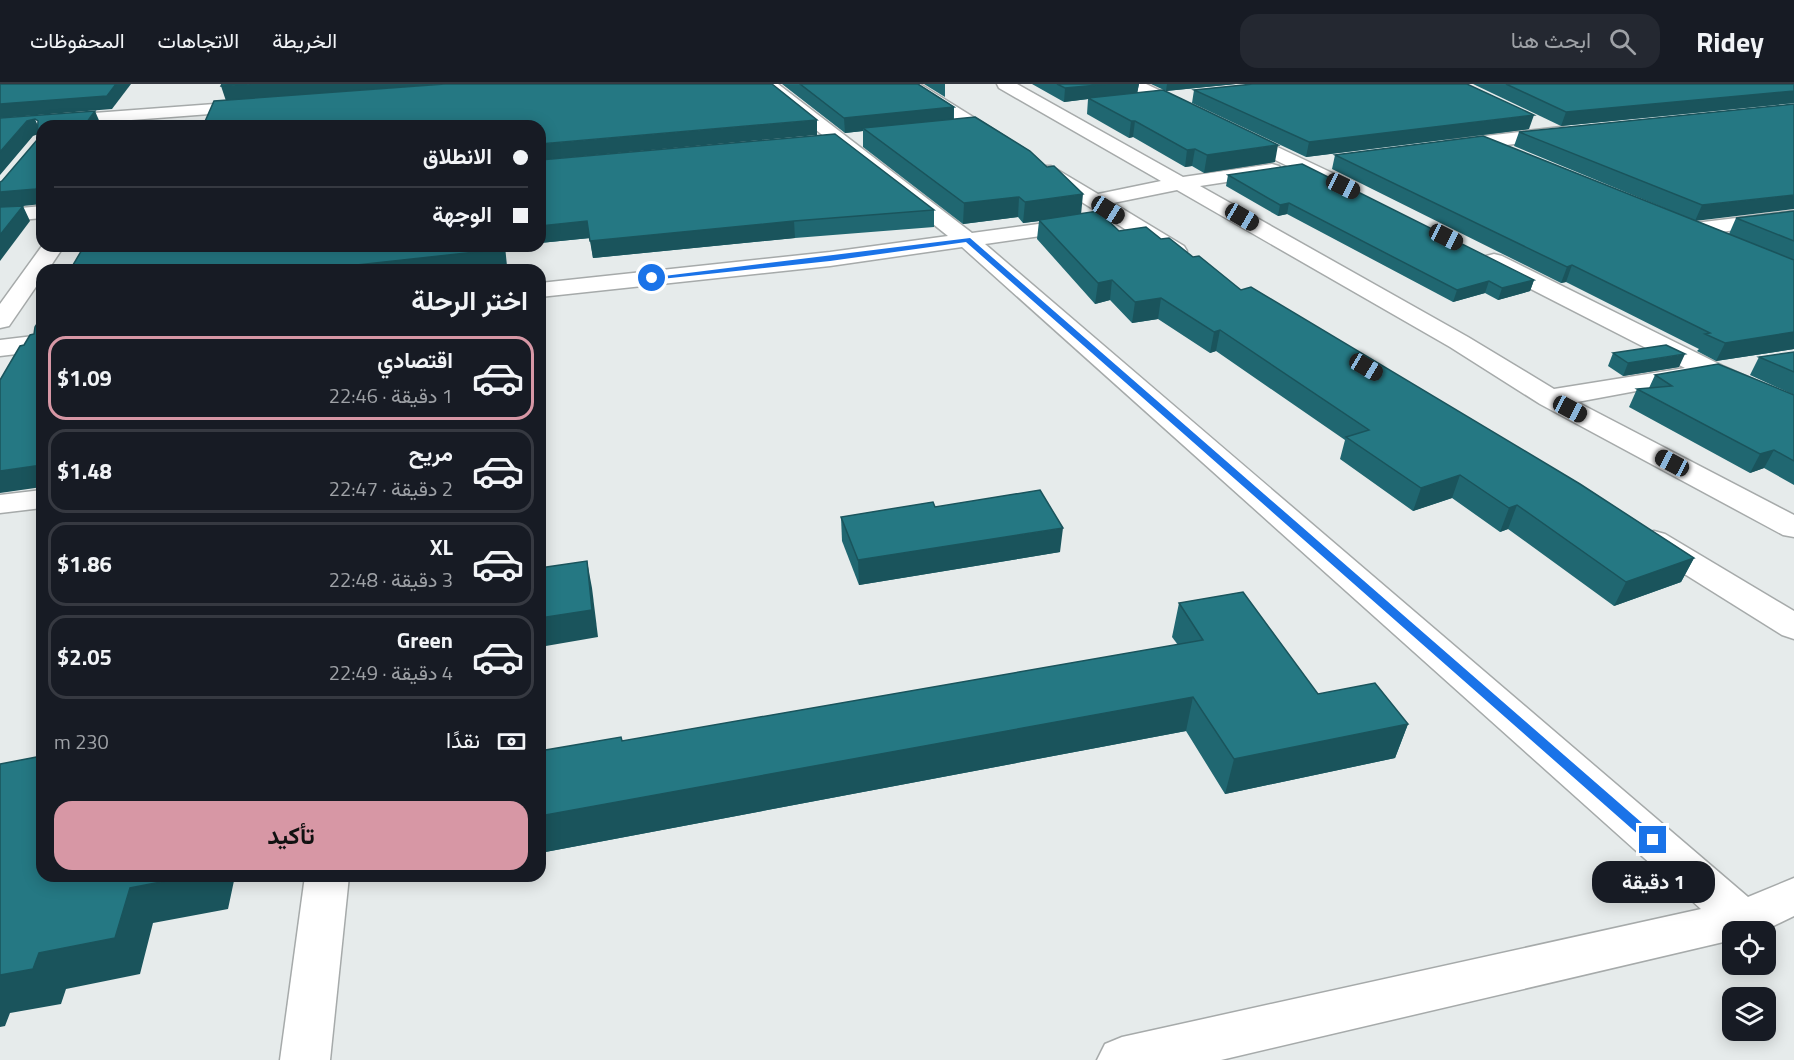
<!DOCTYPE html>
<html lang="ar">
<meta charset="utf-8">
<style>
:root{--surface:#171b24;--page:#242831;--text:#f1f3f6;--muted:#9ea1a6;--line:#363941;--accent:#d797a5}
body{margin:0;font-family:"Titillium Web",Vazirmatn,sans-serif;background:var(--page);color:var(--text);direction:rtl;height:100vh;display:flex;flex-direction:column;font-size:22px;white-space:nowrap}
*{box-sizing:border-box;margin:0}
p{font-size:20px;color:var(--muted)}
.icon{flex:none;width:33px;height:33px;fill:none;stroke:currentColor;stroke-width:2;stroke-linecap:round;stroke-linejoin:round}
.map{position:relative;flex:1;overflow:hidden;direction:ltr}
.side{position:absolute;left:36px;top:180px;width:510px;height:618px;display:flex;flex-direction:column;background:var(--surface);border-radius:18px;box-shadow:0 3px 15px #0003;direction:rtl}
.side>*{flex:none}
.guide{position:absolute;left:36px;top:36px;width:510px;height:132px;border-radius:18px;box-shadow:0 3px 15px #0003;direction:rtl;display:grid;align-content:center;height:132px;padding:0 18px;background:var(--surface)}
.fabs{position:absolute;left:1722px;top:837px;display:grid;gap:12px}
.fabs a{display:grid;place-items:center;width:54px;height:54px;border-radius:12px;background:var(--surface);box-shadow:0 3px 15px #0003;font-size:30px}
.end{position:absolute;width:27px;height:27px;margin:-14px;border:8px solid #1a73e8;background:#fff;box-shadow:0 0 0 3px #fff}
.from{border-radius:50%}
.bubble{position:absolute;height:42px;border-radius:18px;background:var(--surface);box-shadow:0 3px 15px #0003;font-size:20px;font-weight:700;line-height:42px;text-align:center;direction:rtl}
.car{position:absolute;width:18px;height:36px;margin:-18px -9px;border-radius:8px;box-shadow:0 0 4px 2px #0007;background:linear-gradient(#222 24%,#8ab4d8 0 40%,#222 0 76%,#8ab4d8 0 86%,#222 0)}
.guide b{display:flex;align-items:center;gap:21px;height:57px;font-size:22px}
.guide b+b{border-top:2px solid var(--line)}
.guide i{width:15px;height:15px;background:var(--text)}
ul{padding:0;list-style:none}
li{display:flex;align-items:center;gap:18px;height:84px;margin:0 12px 9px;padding:0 6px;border:3px solid var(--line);border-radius:18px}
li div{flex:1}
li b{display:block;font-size:22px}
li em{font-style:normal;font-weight:700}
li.selected{border-color:var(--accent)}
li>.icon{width:54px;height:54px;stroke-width:1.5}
h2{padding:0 18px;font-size:27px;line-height:72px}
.pay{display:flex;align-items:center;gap:15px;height:66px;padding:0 18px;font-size:22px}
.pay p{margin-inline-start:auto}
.primary-button{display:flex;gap:12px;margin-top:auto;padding:12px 18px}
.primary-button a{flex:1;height:69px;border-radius:18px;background:var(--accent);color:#111;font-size:24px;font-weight:700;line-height:69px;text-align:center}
header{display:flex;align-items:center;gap:36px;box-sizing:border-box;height:84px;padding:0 30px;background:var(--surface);border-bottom:2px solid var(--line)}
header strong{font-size:28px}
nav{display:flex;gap:33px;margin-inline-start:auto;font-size:21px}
.search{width:420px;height:54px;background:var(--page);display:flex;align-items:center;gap:15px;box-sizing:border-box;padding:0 21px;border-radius:18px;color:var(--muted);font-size:22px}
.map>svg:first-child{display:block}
</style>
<header>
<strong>Ridey</strong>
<div class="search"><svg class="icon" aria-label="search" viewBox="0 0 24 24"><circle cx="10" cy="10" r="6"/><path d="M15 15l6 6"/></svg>ابحث هنا</div>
<nav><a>الخريطة</a><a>الاتجاهات</a><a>المحفوظات</a></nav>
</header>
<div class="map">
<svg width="1794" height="976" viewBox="0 0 1794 976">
<rect width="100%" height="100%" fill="#e6ebeb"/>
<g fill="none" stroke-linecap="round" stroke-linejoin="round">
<defs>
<g id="minor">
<polygon points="759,0 778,0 972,149 1083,134 1091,135 1094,140 1091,145 1083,146 985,160 1748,813 1794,794 1794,832 1761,848 1732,848 1732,856 1221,976 1097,976 1105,960 1122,953 1701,825 962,163 830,182 540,213 540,199 830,168 948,152"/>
<polygon points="900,0 920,0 1007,54 1009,58 1007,62 993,62"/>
<polygon points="997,0 1017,0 1183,93 1272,80 1279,82 1282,86 1279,90 1200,102 1468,253 1554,305 1685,284 1486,182 1483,177 1486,172 1494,170 1502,172 1723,282 1794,313 1794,331 1706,294 1577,318 1794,431 1794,453 1783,451 1540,320 1450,263 1177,106 1113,119 1184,162 1187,167 1184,172 1176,174 1168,172 1037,90 1034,86 1037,82 1051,82 1098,110 1161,97 999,4"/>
<polygon points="1125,0 1146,0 1195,23 1198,27 1195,31 1183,31 1127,4"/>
<polygon points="255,17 261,18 264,22 261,26 0,46 0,36"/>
<polygon points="1235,43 1347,96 1350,100 1347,104 1333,104 1228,53 1226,49 1228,45"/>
<polygon points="1561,43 1568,45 1570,49 1568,53 1451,68 1444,66 1442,62 1444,58 1451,56"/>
<polygon points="42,122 42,134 0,138 0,126"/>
<polygon points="1794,127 1794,139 1695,151 1687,150 1684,145 1687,140 1695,139"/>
<polygon points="42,162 64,162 48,186 42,186 42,194 9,242 0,244 0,220"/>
<polygon points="42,251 42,267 0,272 0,256"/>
<polygon points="42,406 42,424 0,429 0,411"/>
<polygon points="1654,447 1665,450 1794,527 1794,555 1782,551 1643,464 1638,457 1643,450"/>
<polygon points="305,792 349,792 330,976 280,976"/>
</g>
</defs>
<use href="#minor" stroke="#a6aaaa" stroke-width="3"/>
<use href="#minor" fill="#fff" fill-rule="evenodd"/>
</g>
<g fill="#206771">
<polygon points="782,0 918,0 954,23 954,35 1081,130 1119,147 1161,155 1193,173 1241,206 1694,474 1681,498 1614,522 1508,445 1500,448 1452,414 1413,427 1340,375 1345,356 1216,267 1210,269 1158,235 1132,239 1110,216 1095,220 1037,155 1039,137 1023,139 1018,133 963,140 863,63 863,47 845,49"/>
<polygon points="924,0 945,0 945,13"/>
<polygon points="1032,0 1139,0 1137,9 1275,78 1204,89 1192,82 1185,83 1133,53 1129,54 1087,30 1088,15 1064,18"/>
<polygon points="1151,0 1236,0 1166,7"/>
<polygon points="1473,0 1794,0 1794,19 1561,42"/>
<polygon points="1194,6 1529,45 1306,73 1192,19"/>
<polygon points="1794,20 1696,137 1729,150 1736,134 1794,127 1794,265 1716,277 1697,267 1699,265 1566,198 1561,199 1332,85 1335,71 1669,126 1514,62 1519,48"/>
<polygon points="540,76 934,126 934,143 795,154 593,174 590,154 540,159"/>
<polygon points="1228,91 1534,196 1530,207 1498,216 1485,209 1453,218 1287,130 1278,132 1226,102"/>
<polygon points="1794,268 1794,311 1750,291 1759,273"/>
<polygon points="1613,269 1679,283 1623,292 1608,282"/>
<polygon points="1655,291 1794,311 1794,401 1764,384 1750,389 1629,323 1637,305 1649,304"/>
<polygon points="935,423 1060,468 859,501 842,457 841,433"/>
<polygon points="1179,519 1318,610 1408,640 1395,674 1225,710 1186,647 540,769 540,667 622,657 1178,561 1172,553"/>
</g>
<g fill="#1a545c">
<polygon points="116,0 131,0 112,25 0,34 0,20"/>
<polygon points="250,0 445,0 226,17 221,2"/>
<polygon points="1109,0 1139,0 1137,10 1088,14 1088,15 1064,18 1065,4"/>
<polygon points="1167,0 1236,0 1166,7"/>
<polygon points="1794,7 1794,19 1561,42 1566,28"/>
<polygon points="954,23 953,38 863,44 863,47 845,49 844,34"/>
<polygon points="95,27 101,41 100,42 84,42"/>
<polygon points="1534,31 1529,45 1306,73 1309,58"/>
<polygon points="35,35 41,49 33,52 0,91 0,68 27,37"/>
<polygon points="817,36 817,51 540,76 540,60"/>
<polygon points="1131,37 1135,37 1133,53 1129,54"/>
<polygon points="1278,61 1275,78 1204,89 1207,71"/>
<polygon points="1195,65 1192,82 1185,83 1187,66"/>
<polygon points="42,97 42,120 23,122 30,137 0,177 0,108"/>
<polygon points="1083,110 1081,131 1039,136 1039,137 1023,139 1025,118"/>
<polygon points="1794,111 1794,125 1695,137 1702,121"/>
<polygon points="1019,113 1018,133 963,140 964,119"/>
<polygon points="1289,119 1287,130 1278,132 1280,121"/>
<polygon points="587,137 590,154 540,159 540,142"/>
<polygon points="794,137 795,154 593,174 590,157"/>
<polygon points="503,162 509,162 505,162 507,182 475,186 339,186 339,183"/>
<polygon points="1572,181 1566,198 1561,199 1567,183"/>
<polygon points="1112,196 1110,216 1095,220 1098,199"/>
<polygon points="1534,196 1530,207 1498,216 1502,204"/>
<polygon points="1489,197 1485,209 1453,218 1457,206"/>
<polygon points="1161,214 1158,235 1132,239 1135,218"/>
<polygon points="1220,246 1216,267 1210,269 1214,248"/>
<polygon points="1794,248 1794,265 1716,277 1725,259"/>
<polygon points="1685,270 1679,283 1623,292 1628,279"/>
<polygon points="1774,366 1764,384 1750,389 1760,370"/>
<polygon points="42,381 42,403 0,409 0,387"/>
<polygon points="1460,391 1452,414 1413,427 1421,404"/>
<polygon points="1517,421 1508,445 1500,448 1509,424"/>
<polygon points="1063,444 1060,468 859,501 858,476"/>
<polygon points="1694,474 1681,498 1614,522 1626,498"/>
<polygon points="587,477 592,504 598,553 540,563 540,534"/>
<polygon points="1193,613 1186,647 540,769 540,732"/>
<polygon points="1408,640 1395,674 1225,710 1234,675"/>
<polygon points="192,792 235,792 228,825 153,839 140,890 66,905 61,920 10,929 5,942 0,943 0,891 39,869 130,804"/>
</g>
<g fill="#257883" stroke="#1a545c" stroke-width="1.5">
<polygon points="0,0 116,0 107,12 0,20"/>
<polygon points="222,0 250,0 221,2"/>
<polygon points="445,0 772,0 817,36 540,60 540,42 203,42 214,17"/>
<polygon points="800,0 918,0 954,23 844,34"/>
<polygon points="1057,0 1109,0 1065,4"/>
<polygon points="1253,0 1467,0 1534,31 1309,58 1194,6"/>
<polygon points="1506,0 1794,0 1794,7 1566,28"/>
<polygon points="1163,6 1278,61 1207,71 1195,65 1187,66 1135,37 1131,37 1088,14"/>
<polygon points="1794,20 1794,111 1702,121 1519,48"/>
<polygon points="95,27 84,42 42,42 42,97 36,105 0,108 0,98 2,97 37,56 38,37 35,35 27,37 0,68 0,34"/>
<polygon points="975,33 1030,67 1047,83 1054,82 1083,110 1025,118 1019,113 964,119 863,44"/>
<polygon points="157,39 202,42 155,42"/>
<polygon points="835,50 934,126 794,137 590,157 587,137 540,142 540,76"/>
<polygon points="1483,52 1794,176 1794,248 1725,259 1705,250 1710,249 1572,181 1567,183 1335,71"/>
<polygon points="1302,80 1534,196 1502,204 1489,197 1457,206 1289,119 1280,121 1228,91"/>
<polygon points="23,122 0,151 0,123"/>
<polygon points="1098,127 1119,147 1146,143 1161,155 1169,154 1193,173 1199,172 1241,206 1251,203 1580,400 1694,474 1626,498 1517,421 1509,424 1460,391 1421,404 1346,353 1369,346 1220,246 1214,248 1161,214 1135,218 1112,196 1098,199 1039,136"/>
<polygon points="1794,127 1794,157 1736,134"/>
<polygon points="82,162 503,162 503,165 339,183 339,186 70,186 83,164 81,165"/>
<polygon points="42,232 42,381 0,387 0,296 20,262 24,261 30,251 34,250 35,243"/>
<polygon points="1666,261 1685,270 1628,279 1613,269"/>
<polygon points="1794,268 1794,288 1759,273"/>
<polygon points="1718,280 1794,311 1794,377 1774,366 1760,370 1637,305 1672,302 1655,291"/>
<polygon points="1040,406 1063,444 858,476 841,433 933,418 935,423"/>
<polygon points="587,477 592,526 540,534 540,484"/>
<polygon points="1243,508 1318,610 1375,599 1408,640 1234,675 1193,613 540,732 540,667 621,653 622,657 1203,556 1179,519"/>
<polygon points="42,672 42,792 192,792 130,804 115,854 39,869 33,885 0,891 0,680"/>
</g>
<polygon fill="#1a73e8" points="970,154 1657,752 1659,756 1657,759 1648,759 966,158 830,177 652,196 648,194"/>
</svg>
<div class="fabs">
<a><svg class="icon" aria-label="locate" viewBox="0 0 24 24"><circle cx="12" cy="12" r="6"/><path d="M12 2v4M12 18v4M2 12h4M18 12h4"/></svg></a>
<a><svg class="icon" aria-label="layers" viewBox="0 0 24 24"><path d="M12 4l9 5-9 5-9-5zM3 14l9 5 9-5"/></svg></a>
</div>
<i class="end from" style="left:652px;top:194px"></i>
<i class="end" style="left:1653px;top:756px"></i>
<div class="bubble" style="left:1592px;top:777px;width:123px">1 دقيقة</div>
<i class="car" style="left:1343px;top:102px;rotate:116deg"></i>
<i class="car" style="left:1108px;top:126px;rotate:122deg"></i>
<i class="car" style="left:1242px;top:133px;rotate:120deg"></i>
<i class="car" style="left:1446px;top:153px;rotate:117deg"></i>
<i class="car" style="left:1366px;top:283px;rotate:121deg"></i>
<i class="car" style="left:1570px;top:325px;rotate:118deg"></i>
<i class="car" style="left:1672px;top:379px;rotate:298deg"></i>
<div class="guide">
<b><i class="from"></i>الانطلاق</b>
<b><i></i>الوجهة</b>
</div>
<section class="side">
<h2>اختر الرحلة</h2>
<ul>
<li class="selected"><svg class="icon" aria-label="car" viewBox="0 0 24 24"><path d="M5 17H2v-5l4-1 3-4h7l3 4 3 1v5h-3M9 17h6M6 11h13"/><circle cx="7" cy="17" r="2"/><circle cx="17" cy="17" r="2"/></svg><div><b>اقتصادي</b><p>1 دقيقة · 22:46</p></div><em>$1.09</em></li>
<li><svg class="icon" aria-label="car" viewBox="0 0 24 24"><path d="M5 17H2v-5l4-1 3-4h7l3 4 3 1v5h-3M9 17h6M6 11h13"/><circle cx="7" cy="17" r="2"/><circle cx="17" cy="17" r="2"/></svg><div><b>مريح</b><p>2 دقيقة · 22:47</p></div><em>$1.48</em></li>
<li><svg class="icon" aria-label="car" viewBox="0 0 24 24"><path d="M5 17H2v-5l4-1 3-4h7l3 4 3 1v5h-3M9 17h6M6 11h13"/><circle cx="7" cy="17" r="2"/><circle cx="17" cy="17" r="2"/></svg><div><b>XL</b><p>3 دقيقة · 22:48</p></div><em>$1.86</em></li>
<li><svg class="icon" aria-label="car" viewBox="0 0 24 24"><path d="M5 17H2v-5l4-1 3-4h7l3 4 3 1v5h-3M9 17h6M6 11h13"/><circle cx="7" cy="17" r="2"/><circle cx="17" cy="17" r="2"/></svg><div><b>Green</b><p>4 دقيقة · 22:49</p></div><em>$2.05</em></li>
</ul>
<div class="pay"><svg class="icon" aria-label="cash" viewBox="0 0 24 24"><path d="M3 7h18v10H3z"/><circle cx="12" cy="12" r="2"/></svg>نقدًا<p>230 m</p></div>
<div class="primary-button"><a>تأكيد</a></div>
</section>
</div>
